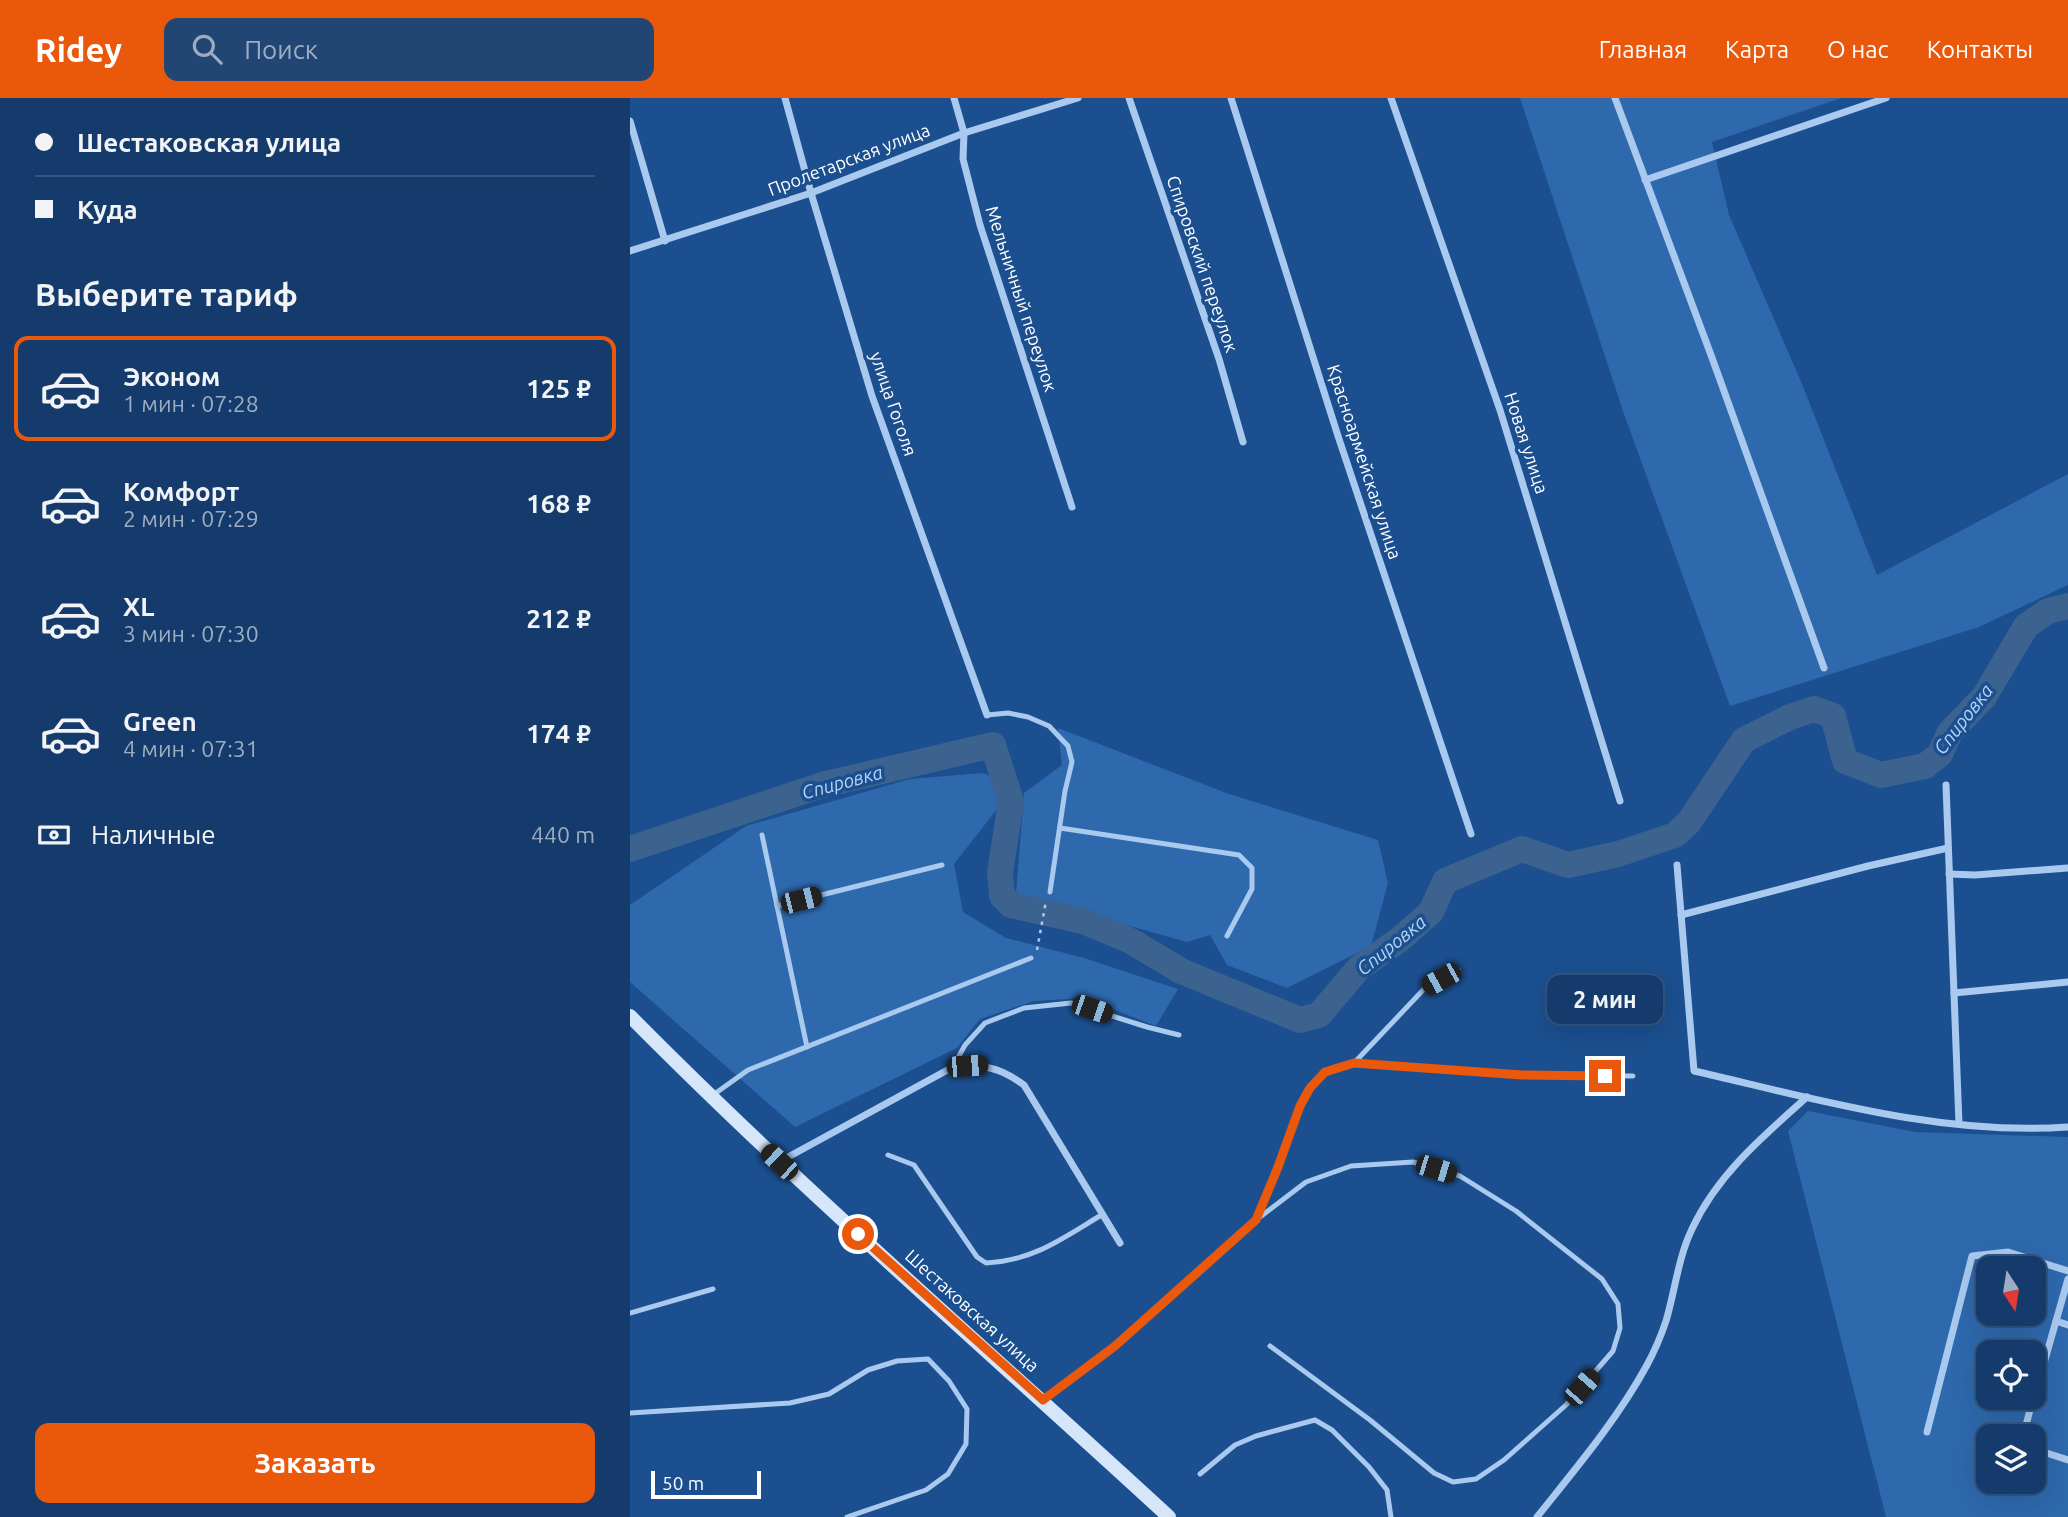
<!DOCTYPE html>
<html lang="ru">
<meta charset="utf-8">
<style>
:root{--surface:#143b6b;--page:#214673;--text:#f1f3f6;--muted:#9dadc1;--line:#33557e;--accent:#ea580c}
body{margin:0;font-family:Ubuntu,sans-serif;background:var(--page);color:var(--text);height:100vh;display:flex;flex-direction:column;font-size:26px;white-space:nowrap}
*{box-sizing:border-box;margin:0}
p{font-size:23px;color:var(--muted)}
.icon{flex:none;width:38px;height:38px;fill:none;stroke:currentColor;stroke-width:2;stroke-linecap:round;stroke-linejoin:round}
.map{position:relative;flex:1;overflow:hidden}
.drawer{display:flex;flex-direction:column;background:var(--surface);width:630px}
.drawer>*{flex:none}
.guide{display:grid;align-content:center;height:154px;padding:0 35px;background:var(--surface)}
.needle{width:46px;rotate:168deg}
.tools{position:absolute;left:1346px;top:1158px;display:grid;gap:14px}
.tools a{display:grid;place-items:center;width:70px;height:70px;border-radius:14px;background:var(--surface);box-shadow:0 7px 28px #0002,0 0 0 2px var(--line);font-size:35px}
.scale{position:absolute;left:21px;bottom:18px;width:110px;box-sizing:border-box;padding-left:7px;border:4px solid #fff;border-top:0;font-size:19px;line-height:24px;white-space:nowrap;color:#fff;-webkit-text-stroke:5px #1b4f8f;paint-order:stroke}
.end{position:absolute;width:32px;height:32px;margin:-16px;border:9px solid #ea580c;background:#fff;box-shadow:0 0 0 4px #fff}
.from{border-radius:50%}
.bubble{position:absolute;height:49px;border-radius:14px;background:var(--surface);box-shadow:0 7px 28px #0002,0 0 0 2px var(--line);font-size:23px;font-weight:600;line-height:49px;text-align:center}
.car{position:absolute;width:21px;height:42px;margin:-21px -10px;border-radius:9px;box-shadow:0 0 5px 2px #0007;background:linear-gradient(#222 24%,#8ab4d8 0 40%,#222 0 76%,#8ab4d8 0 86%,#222 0)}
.guide b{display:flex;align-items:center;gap:24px;height:66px;font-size:26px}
.guide b+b{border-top:2px solid var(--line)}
.guide i{width:18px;height:18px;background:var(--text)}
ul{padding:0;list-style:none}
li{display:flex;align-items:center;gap:21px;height:105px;margin:0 14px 10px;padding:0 21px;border:4px solid transparent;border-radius:14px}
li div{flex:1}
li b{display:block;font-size:26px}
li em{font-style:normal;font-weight:600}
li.current{border-color:var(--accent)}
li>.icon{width:63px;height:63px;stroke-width:1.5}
h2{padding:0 35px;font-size:32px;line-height:84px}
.pay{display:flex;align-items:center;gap:18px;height:77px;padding:0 35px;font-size:26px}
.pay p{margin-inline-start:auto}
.primary-button{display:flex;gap:14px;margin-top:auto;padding:14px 35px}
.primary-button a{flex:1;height:80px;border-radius:14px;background:var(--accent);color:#fff;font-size:28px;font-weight:600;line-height:80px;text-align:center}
header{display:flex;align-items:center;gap:42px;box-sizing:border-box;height:98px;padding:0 35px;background:var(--accent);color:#fff}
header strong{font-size:33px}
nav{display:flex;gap:38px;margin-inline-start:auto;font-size:24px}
.search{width:490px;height:63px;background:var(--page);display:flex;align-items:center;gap:18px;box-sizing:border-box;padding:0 24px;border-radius:14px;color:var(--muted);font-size:26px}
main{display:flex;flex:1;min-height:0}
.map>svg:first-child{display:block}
</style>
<header>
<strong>Ridey</strong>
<div class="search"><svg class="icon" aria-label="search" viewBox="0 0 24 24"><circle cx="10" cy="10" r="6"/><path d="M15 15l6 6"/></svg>Поиск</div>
<nav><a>Главная</a><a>Карта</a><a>О нас</a><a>Контакты</a></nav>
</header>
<main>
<section class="drawer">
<div class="guide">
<b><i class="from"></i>Шестаковская улица</b>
<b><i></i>Куда</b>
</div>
<h2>Выберите тариф</h2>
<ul>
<li class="current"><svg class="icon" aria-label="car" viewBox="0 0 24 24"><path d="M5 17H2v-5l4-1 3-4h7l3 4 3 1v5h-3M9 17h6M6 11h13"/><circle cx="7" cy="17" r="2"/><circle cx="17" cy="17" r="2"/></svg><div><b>Эконом</b><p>1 мин · 07:28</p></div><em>125 ₽</em></li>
<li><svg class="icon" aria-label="car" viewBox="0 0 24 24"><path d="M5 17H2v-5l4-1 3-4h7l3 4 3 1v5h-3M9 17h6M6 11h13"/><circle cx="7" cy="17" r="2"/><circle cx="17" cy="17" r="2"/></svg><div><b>Комфорт</b><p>2 мин · 07:29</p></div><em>168 ₽</em></li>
<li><svg class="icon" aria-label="car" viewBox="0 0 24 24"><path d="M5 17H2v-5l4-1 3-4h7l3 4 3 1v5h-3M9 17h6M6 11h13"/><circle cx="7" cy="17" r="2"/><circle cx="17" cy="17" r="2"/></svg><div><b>XL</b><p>3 мин · 07:30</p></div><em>212 ₽</em></li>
<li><svg class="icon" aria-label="car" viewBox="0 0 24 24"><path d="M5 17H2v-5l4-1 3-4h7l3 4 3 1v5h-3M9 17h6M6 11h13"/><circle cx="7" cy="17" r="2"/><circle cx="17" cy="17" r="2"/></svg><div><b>Green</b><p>4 мин · 07:31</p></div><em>174 ₽</em></li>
</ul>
<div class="pay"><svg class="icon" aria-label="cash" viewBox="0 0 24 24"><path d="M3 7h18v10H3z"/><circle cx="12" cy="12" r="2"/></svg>Наличные<p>440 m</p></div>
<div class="primary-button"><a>Заказать</a></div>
</section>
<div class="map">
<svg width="1438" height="1419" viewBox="0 0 1438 1419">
<rect width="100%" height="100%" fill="#1b4f8f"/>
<g fill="#2e69ad" fill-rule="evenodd">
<polygon points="890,0 1211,0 1082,44 1099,117 1172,286 1247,477 1438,376 1438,487 1349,529 1100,608 994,316"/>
<polygon points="428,630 599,696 748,742 758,785 741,848 657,890 597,867 580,837 557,844 386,796 394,695 432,667"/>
<polygon points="353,675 370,682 375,701 324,766 333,814 376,840 454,860 548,891 526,928 454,900 404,903 350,921 327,950 165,1029 0,884 0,807 116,728 280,681"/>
<path d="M1178,1013L1285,1034L1438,1039V1419H1256L1158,1033ZM1358,1171H1404V1216H1358ZM1358,1255H1404V1300H1358ZM1358,1339H1404V1384H1358Z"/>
</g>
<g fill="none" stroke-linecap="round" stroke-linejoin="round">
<polyline stroke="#3c6290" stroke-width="26" points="0,751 192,687 363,647 381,703 370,775 372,798 381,807 453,823 501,843 551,873 670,922 689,917 729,870 769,842 801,814 815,783 892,751 938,767 988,756 1045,737 1059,724 1114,642 1160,619 1184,611 1203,618 1215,663 1251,677 1295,668 1310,656 1320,634 1354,599 1396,528 1418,513 1438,508"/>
<polyline stroke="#a9c9ee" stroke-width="2.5" stroke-dasharray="3.5 5" stroke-linecap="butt" points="407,852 416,803"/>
<g stroke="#a9c9ee" stroke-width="5">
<polyline points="357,617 378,615 398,619 419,628 438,648 442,664 435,693 420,794"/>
<polyline points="430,730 609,757 622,770 622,791 597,838"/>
<polyline points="132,737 177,949"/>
<polyline points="147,808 312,767"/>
<polyline points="724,965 795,890 828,872"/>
<polyline points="323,969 335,947 355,925 394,910 441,905 517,929 549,937"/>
<polyline points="83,997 118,972 401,860"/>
<path d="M258,1057L284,1067L347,1159L356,1165C403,1163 433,1140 473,1116"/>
<polyline points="626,1122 676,1084 721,1068 783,1064 830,1078 886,1113 972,1181 988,1206 990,1230 983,1253 936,1307 874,1362 846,1381 823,1384 804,1375 740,1322 640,1248"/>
<polyline points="0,1215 83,1191"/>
<polyline points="414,1302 485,1248 626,1122 670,1008 680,990 695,974 724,965 892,977 1003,978"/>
<polyline points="0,1315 160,1305 199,1296 238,1272 267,1263 298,1261 319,1283 337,1311 336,1346 318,1376 296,1392 217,1419"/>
<polyline points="570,1376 605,1347 626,1338 685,1322 702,1332 739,1369 757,1392 761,1419"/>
</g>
<g stroke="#a9c9ee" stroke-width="7">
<polyline points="155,0 181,95 242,298 357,617"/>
<polyline points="324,0 334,35 333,61 350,127 442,409"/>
<polyline points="499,0 589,261 613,344"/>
<polyline points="601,0 708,338 841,736"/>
<polyline points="761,0 870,312 990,703"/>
<polyline points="985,0 1081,257 1194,570"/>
<polyline points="0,23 35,143"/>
<polyline points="1015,82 1256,0"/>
<polyline points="0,153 181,95 334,35 448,0"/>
<polyline points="1316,687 1329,1026"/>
<path d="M1047,767L1064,973C1186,1001 1312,1038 1438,1029"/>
<polyline points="1319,776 1345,777 1438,770"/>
<polyline points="1051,817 1238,768 1318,750"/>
<polyline points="1324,895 1438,884"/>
<path d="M149,1064L323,969C354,967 368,968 394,987L490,1145"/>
<polyline points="1426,1223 1438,1227"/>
<polyline points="1404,1300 1438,1181"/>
<polyline points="1297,1334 1342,1158 1378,1154 1438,1173"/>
<polyline points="1393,1339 1403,1300"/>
<polyline points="1404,1351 1438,1362"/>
<path d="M907,1419C946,1370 987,1322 1017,1267C1024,1254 1031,1238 1036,1223C1045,1193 1048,1160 1062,1131C1087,1077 1133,1038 1177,999"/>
</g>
<path stroke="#d6e6fa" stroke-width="14" d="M0,918C172,1092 359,1253 539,1419"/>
</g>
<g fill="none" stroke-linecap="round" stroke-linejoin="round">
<polyline stroke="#ea580c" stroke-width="9" points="228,1136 413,1302 485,1248 626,1122 648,1069 670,1008 680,990 695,974 724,965 892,977 975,978"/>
</g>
<g text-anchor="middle" stroke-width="7" stroke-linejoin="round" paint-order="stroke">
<g font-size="18" fill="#fff" stroke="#1b4f8f">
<text transform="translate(219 62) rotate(-21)" y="6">Пролетарская улица</text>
<text transform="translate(572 166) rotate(71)" y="6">Спировский переулок</text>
<text transform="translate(391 201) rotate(72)" y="6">Мельничный переулок</text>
<text transform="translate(263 306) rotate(71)" y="6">улица Гоголя</text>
<text transform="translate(896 345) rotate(72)" y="6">Новая улица</text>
<text transform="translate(734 364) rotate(72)" y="6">Красноармейская улица</text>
<text transform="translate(342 1213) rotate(42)" y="6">Шестаковская улица</text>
</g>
<g font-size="19" font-style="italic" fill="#b5d3f5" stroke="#1b4f8f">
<text transform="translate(1333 621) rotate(-52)" y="7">Спировка</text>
<text transform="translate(212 684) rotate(-15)" y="7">Спировка</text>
<text transform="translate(761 847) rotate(-39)" y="7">Спировка</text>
</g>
</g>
</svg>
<div class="tools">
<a><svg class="needle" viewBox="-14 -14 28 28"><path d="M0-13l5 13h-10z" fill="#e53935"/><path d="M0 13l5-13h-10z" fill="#9dadc1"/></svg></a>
<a><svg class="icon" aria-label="locate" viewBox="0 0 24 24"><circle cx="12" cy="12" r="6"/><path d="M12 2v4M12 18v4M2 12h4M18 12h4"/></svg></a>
<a><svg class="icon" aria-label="layers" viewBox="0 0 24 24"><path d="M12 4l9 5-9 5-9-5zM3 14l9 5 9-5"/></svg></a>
</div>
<div class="scale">50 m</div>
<i class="end from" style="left:228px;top:1136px"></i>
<i class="end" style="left:975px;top:978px"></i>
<div class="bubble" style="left:917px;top:877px;width:116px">2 мин</div>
<i class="car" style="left:171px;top:802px;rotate:76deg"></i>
<i class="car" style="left:811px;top:881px;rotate:241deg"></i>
<i class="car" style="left:462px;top:911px;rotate:109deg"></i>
<i class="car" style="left:337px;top:968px;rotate:86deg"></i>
<i class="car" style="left:149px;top:1064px;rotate:313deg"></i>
<i class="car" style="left:806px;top:1071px;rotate:107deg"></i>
<i class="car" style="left:952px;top:1289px;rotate:41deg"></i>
</div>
</main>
